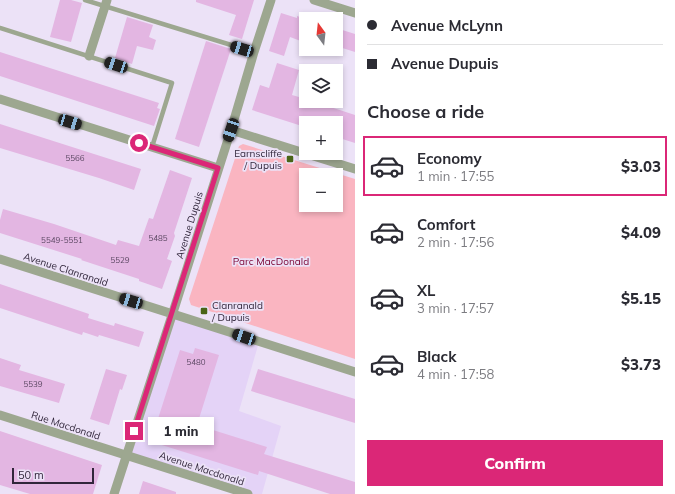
<!DOCTYPE html>
<meta charset="utf-8">
<style>
:root{--surface:#fff;--page:#f2f2f3;--text:#2b2b33;--muted:#7c7c81;--line:#e1e1e2;--accent:#db2777}
body{margin:0;font-family:Mulish,sans-serif;background:var(--page);color:var(--text);height:100vh;display:flex;flex-direction:column;font-size:15px;white-space:nowrap}
*{box-sizing:border-box;margin:0}
p{font-size:13px;color:var(--muted)}
.icon{flex:none;width:22px;height:22px;fill:none;stroke:currentColor;stroke-width:2;stroke-linecap:round;stroke-linejoin:round}
.map{position:relative;flex:1;overflow:hidden}
.panel{display:flex;flex-direction:column;background:var(--surface);width:320px}
.panel>*{flex:none}
.guide{display:grid;align-content:center;height:88px;padding:0 12px;background:var(--surface)}
.needle{width:26px;rotate:345deg}
.tools{position:absolute;left:299px;top:12px;display:grid;gap:8px}
.tools a{display:grid;place-items:center;width:44px;height:44px;border-radius:0px;background:var(--surface);box-shadow:0 2px 6px #0003;font-size:20px}
.scale{position:absolute;left:12px;bottom:10px;width:82px;box-sizing:border-box;padding-left:4px;border:2px solid #31263b;border-top:0;font-size:11px;line-height:14px;white-space:nowrap;color:#31263b;-webkit-text-stroke:3px #ece2f7;paint-order:stroke}
.end{position:absolute;width:18px;height:18px;margin:-9px;border:5px solid #db2777;background:#fff;box-shadow:0 0 0 2px #fff}
.from{border-radius:50%}
.bubble{position:absolute;height:28px;border-radius:0px;background:var(--surface);box-shadow:0 2px 6px #0003;font-size:13px;font-weight:800;line-height:28px;text-align:center}
.car{position:absolute;width:12px;height:24px;margin:-12px -6px;border-radius:5px;box-shadow:0 0 3px 1px #0007;background:linear-gradient(#222 24%,#8ab4d8 0 40%,#222 0 76%,#8ab4d8 0 86%,#222 0)}
.guide b{display:flex;align-items:center;gap:14px;height:38px;font-size:15px}
.guide b+b{border-top:1px solid var(--line)}
.guide i{width:10px;height:10px;background:var(--text)}
ul{padding:0;list-style:none}
li{display:flex;align-items:center;gap:12px;height:60px;margin:0 8px 6px;padding:0 4px;border:2px solid transparent;border-radius:0px}
li div{flex:1}
li b{display:block;font-size:15px}
li em{font-style:normal;font-weight:800}
li.current{border-color:var(--accent)}
li>.icon{width:36px;height:36px;stroke-width:1.5}
h2{padding:0 12px;font-size:18px;line-height:48px}
.primary-button{display:flex;gap:8px;margin-top:auto;padding:8px 12px}
.primary-button a{flex:1;height:46px;border-radius:0px;background:var(--accent);color:#fff;font-size:16px;font-weight:800;line-height:46px;text-align:center}
main{display:flex;flex:1;min-height:0}
.map>svg:first-child{display:block}
</style>
<main>
<div class="map">
<svg width="355" height="494" viewBox="0 0 355 494">
<rect width="100%" height="100%" fill="#ece2f7"/>
<polygon fill="#e4d3f7" points="172,314 259,342 239,411 281,426 262,494 248,494 126,455"/>
<path fill="#fab5c1" fill-rule="evenodd" d="M243,144L355,179V359L191,305L189,299L239,146ZM306,175H336V205H306Z"/>
<g fill="#e3b6e2">
<polygon points="60,0 71,0 82,3 71,42 50,37"/>
<polygon points="196,0 254,0 242,39 229,35 236,15 196,2"/>
<polygon points="281,13 297,18 297,16 306,19 306,43 290,37 284,56 269,51"/>
<polygon points="127,17 153,25 149,37 156,40 153,50 137,46 132,64 115,58"/>
<polygon points="336,28 355,34 355,52 336,46"/>
<polygon points="206,41 231,49 199,147 175,139"/>
<polygon points="0,52 159,103 157,108 160,109 154,126 0,76"/>
<polygon points="277,63 299,70 292,95 306,99 306,101 312,101 355,115 355,143 336,137 336,123 306,123 305,127 252,110 260,85 269,88"/>
<polygon points="0,124 141,169 134,190 99,178 0,148"/>
<polygon points="170,170 192,178 174,233 175,236 167,259 172,261 162,289 139,281 139,279 81,260 82,259 0,233 0,220 3,209 54,224 116,245 118,240 139,246 149,218 153,219"/>
<polygon points="0,284 89,314 88,318 114,326 115,323 144,332 139,347 99,335 98,337 83,332 82,335 0,308"/>
<polygon points="195,348 219,355 197,425 267,447 264,454 355,482 355,494 330,494 259,471 258,475 149,441 155,424 156,425 180,350 193,354"/>
<polygon points="0,358 21,365 19,370 65,384 59,403 0,386"/>
<polygon points="106,369 127,375 122,390 120,389 109,425 90,419"/>
<polygon points="258,369 355,399 355,423 251,391"/>
<polygon points="0,431 102,465 93,494 30,494 0,485"/>
<polygon points="143,481 176,492 176,494 139,494"/>
</g>
<g fill="none" stroke-linecap="round" stroke-linejoin="round">
<g stroke="#9da790" stroke-width="4.5">
<polyline points="85,0 254,52"/>
<polyline points="0,28 172,83 152,147"/>
</g>
<g stroke="#9da790" stroke-width="9">
<polyline points="314,0 355,13"/>
<polyline points="89,56 107,0"/>
<polyline points="0,99 218,168"/>
<polyline points="231,130 355,169"/>
<polyline points="0,259 355,372"/>
<polyline points="0,415 248,494"/>
<polyline points="114,494 176,303 231,130 254,52 271,0"/>
</g>
</g>
<g fill="none" stroke-linecap="round" stroke-linejoin="round">
<polyline stroke="#db2777" stroke-width="5" points="134,431 218,168 139,143"/>
</g>
<g fill="#496416" stroke="#ece2f7" stroke-width="1.5">
<rect x="286" y="155" width="8" height="8" rx="2"/>
<rect x="200" y="307" width="8" height="8" rx="2"/>
</g>
<g text-anchor="middle" stroke-width="3.5" stroke-linejoin="round" paint-order="stroke">
<g font-size="8" fill="#5e4a65">
<text x="75" y="161">5566</text>
<text x="158" y="241">5485</text>
<text x="62" y="243">5549-5551</text>
<text x="120" y="263">5529</text>
<text x="196" y="365">5480</text>
<text x="33" y="387">5539</text>
</g>
<g font-size="10" fill="#31263b" stroke="#ece2f7" text-anchor="end">
<text x="282" y="157">Earnscliffe<tspan x="282" dy="12">/ Dupuis</tspan></text>
<text x="212" y="309" text-anchor="start">Clanranald<tspan x="212" dy="12">/ Dupuis</tspan></text>
</g>
<g font-size="10" fill="#31263b" stroke="#ece2f7">
<text transform="translate(189 225) rotate(-73)" y="4">Avenue Dupuis</text>
<text transform="translate(66 269) rotate(18)" y="4">Avenue Clanranald</text>
<text transform="translate(66 425) rotate(18)" y="4">Rue Macdonald</text>
<text transform="translate(202 468) rotate(18)" y="4">Avenue Macdonald</text>
</g>
<g font-size="10" fill="#790031" stroke="#ece2f7">
<text x="271" y="265">Parc MacDonald</text>
</g>
</g>
</svg>
<div class="tools">
<a><svg class="needle" viewBox="-14 -14 28 28"><path d="M0-13l5 13h-10z" fill="#e53935"/><path d="M0 13l5-13h-10z" fill="#7c7c81"/></svg></a>
<a><svg class="icon" aria-label="layers" viewBox="0 0 24 24"><path d="M12 4l9 5-9 5-9-5zM3 14l9 5 9-5"/></svg></a>
<a>+</a>
<a>−</a>
</div>
<div class="scale">50 m</div>
<i class="end from" style="left:139px;top:143px"></i>
<i class="end" style="left:134px;top:431px"></i>
<div class="bubble" style="left:148px;top:417px;width:66px">1 min</div>
<i class="car" style="left:242px;top:49px;rotate:287deg"></i>
<i class="car" style="left:116px;top:65px;rotate:288deg"></i>
<i class="car" style="left:70px;top:122px;rotate:107deg"></i>
<i class="car" style="left:231px;top:130px;rotate:199deg"></i>
<i class="car" style="left:131px;top:301px;rotate:287deg"></i>
<i class="car" style="left:244px;top:337px;rotate:289deg"></i>
</div>
<section class="panel">
<div class="guide">
<b><i class="from"></i>Avenue McLynn</b>
<b><i></i>Avenue Dupuis</b>
</div>
<h2>Choose a ride</h2>
<ul>
<li class="current"><svg class="icon" aria-label="car" viewBox="0 0 24 24"><path d="M5 17H2v-5l4-1 3-4h7l3 4 3 1v5h-3M9 17h6M6 11h13"/><circle cx="7" cy="17" r="2"/><circle cx="17" cy="17" r="2"/></svg><div><b>Economy</b><p>1 min · 17:55</p></div><em>$3.03</em></li>
<li><svg class="icon" aria-label="car" viewBox="0 0 24 24"><path d="M5 17H2v-5l4-1 3-4h7l3 4 3 1v5h-3M9 17h6M6 11h13"/><circle cx="7" cy="17" r="2"/><circle cx="17" cy="17" r="2"/></svg><div><b>Comfort</b><p>2 min · 17:56</p></div><em>$4.09</em></li>
<li><svg class="icon" aria-label="car" viewBox="0 0 24 24"><path d="M5 17H2v-5l4-1 3-4h7l3 4 3 1v5h-3M9 17h6M6 11h13"/><circle cx="7" cy="17" r="2"/><circle cx="17" cy="17" r="2"/></svg><div><b>XL</b><p>3 min · 17:57</p></div><em>$5.15</em></li>
<li><svg class="icon" aria-label="car" viewBox="0 0 24 24"><path d="M5 17H2v-5l4-1 3-4h7l3 4 3 1v5h-3M9 17h6M6 11h13"/><circle cx="7" cy="17" r="2"/><circle cx="17" cy="17" r="2"/></svg><div><b>Black</b><p>4 min · 17:58</p></div><em>$3.73</em></li>
</ul>
<div class="primary-button"><a>Confirm</a></div>
</section>
</main>
